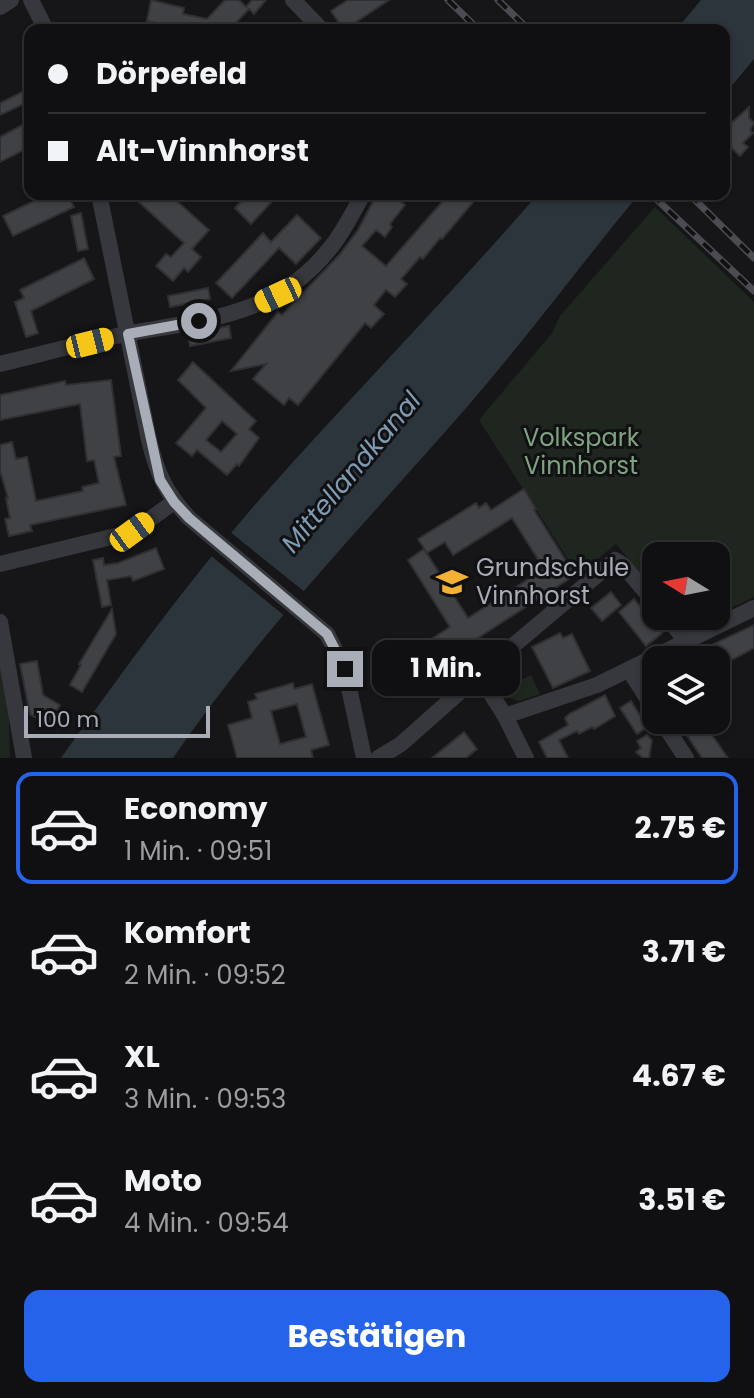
<!DOCTYPE html>
<html lang="de">
<meta charset="utf-8">
<style>
:root{--surface:#101012;--page:#19191b;--text:#f1f3f6;--muted:#9c9d9f;--line:#303032;--accent:#2563eb}
body{margin:0;font-family:Poppins,sans-serif;background:var(--page);color:var(--text);height:100vh;display:flex;flex-direction:column;font-size:30px;white-space:nowrap}
*{box-sizing:border-box;margin:0}
p{font-size:26px;color:var(--muted)}
.icon{flex:none;width:44px;height:44px;fill:none;stroke:currentColor;stroke-width:2;stroke-linecap:round;stroke-linejoin:round}
.map{position:relative;height:758px;overflow:hidden}
.details{display:flex;flex-direction:column;background:var(--surface);flex:1}
.details>*{flex:none}
.guide{position:absolute;left:24px;top:24px;width:706px;height:176px;border-radius:16px;box-shadow:0 2px 6px #0004,0 0 0 2px var(--line);display:grid;align-content:center;height:176px;padding:0 24px;background:var(--surface)}
.needle{width:52px;rotate:280deg}
.fabs{position:absolute;left:642px;top:542px;display:grid;gap:16px}
.fabs a{display:grid;place-items:center;width:88px;height:88px;border-radius:16px;background:var(--surface);box-shadow:0 2px 6px #0004,0 0 0 2px var(--line);font-size:40px}
.scale{position:absolute;left:24px;bottom:20px;width:186px;box-sizing:border-box;padding-left:8px;border:4px solid #a8adb8;border-top:0;font-size:22px;line-height:28px;white-space:nowrap;color:#a8adb8;-webkit-text-stroke:6px #111113;paint-order:stroke}
.end{position:absolute;width:36px;height:36px;margin:-18px;border:10px solid #a8adb8;background:#111;box-shadow:0 0 0 4px #111}
.from{border-radius:50%}
.bubble{position:absolute;height:56px;border-radius:16px;background:var(--surface);box-shadow:0 2px 6px #0004,0 0 0 2px var(--line);font-size:26px;font-weight:700;line-height:56px;text-align:center}
.car{position:absolute;width:24px;height:48px;margin:-24px -12px;border-radius:10px;box-shadow:0 0 6px 2px #0007;background:linear-gradient(#f5c518 24%,#345 0 40%,#f5c518 0 76%,#345 0 86%,#f5c518 0)}
.guide b{display:flex;align-items:center;gap:28px;height:76px;font-size:30px}
.guide b+b{border-top:2px solid var(--line)}
.guide i{width:20px;height:20px;background:var(--text)}
ul{padding:14px 0 0;list-style:none}
li{display:flex;align-items:center;gap:24px;height:112px;margin:0 16px 12px;padding:0 8px;border:4px solid transparent;border-radius:16px}
li div{flex:1}
li b{display:block;font-size:30px}
li em{font-style:normal;font-weight:700}
li.current{border-color:var(--accent)}
li>.icon{width:72px;height:72px;stroke-width:1.5}
.action{display:flex;gap:16px;margin-top:auto;padding:16px 24px}
.action a{flex:1;height:92px;border-radius:16px;background:var(--accent);color:#fff;font-size:32px;font-weight:700;line-height:92px;text-align:center}
.map>svg:first-child{display:block}
</style>
<div class="map">
<svg width="754" height="758" viewBox="0 0 754 758">
<rect width="100%" height="100%" fill="#161618"/>
<g fill="#1e261f">
<polygon points="655,207 754,302 754,597 716,615 716,556 656,556 656,592 616,544 578,575 479,420 552,333 560,316"/>
<polygon points="0,655 8,683 10,758 0,758"/>
<polygon points="531,675 540,694 519,701 506,697 502,689"/>
</g>
<g fill="#2c353c">
<polygon points="701,0 754,0 754,59 724,95 724,30 676,30"/>
<path d="M538,194H639C579,267 522,344 460,415C362,527 258,634 173,758H61C124,669 188,581 260,499C351,396 448,298 538,194Z"/>
</g>
<polygon fill="#161618" points="229,531 306,593 286,617 210,555"/>
<g fill="#404145" stroke="#303034" stroke-width="2" fill-rule="evenodd">
<polygon points="151,0 184,8 183,14 207,19 225,0 239,0 246,7 252,0 266,0 254,14 249,9 229,30 161,29 161,24 147,21"/>
<polygon points="348,0 389,0 344,30 331,11"/>
<polygon points="30,88 30,101 0,115 0,103"/>
<polygon points="749,107 749,118 754,123 750,130 753,133 743,143 748,147 740,156 724,141 724,130"/>
<polygon points="30,121 30,147 0,162 0,137"/>
<polygon points="49,194 67,194 74,207 13,236 3,216"/>
<polygon points="130,194 169,194 209,230 192,249 201,257 188,272 184,268 173,281 156,266 166,254 171,257 184,243"/>
<polygon points="248,194 279,194 251,224 235,208"/>
<polygon points="377,194 392,194 405,205 390,224 392,227 385,237 376,230 362,246 386,266 449,194 480,194 442,239 440,238 423,259 420,257 401,279 407,284 395,297 386,290 374,305 384,314 371,328 365,323 298,405 289,398 284,405 253,379 266,364 231,371 278,312 282,315 340,254 358,230"/>
<polygon points="81,213 88,249 78,251 71,216"/>
<polygon points="297,215 321,238 296,264 279,248 232,298 216,283 263,233 271,242"/>
<polygon points="84,258 94,279 31,311 38,333 26,337 15,302 24,298 20,290"/>
<polygon points="208,288 210,299 170,307 168,296"/>
<polygon points="229,326 231,338 190,346 188,334"/>
<path d="M193,362L256,421L249,429L259,438L239,466L237,464L227,475L197,450L192,456L176,443L206,408L178,380ZM222,421L237,434L221,452L206,440Z"/>
<polygon points="111,380 121,456 114,457 126,505 30,525 32,531 9,536 5,519 10,518 6,498 8,498 0,471 0,445 12,442 16,459 27,457 36,501 83,491 82,487 99,483 94,460 87,461 80,404 0,420 0,395 65,381 66,385"/>
<polygon points="524,489 536,509 534,510 575,575 390,695 377,674 450,627 408,560 424,549 468,618 544,569 512,518 453,555 445,542 427,553 418,539 476,503 479,508 486,503 491,510"/>
<polygon points="156,548 164,569 133,581 131,576 107,580 111,605 102,607 93,560 103,558 104,565 118,563"/>
<polygon points="611,592 621,605 602,621 591,608"/>
<polygon points="634,599 662,633 646,646 619,612"/>
<polygon points="112,609 116,634 82,692 70,685 81,665 79,664"/>
<polygon points="754,625 754,648 722,665 719,659 680,660"/>
<polygon points="560,633 563,638 572,634 590,671 553,688 532,647"/>
<polygon points="37,661 43,695 60,705 48,725 30,714 20,664"/>
<path d="M293,683L294,689L312,684L329,745L311,750L313,758H237L228,725L252,718L248,702L257,699L255,694ZM297,704L306,737L280,744L271,711Z"/>
<polygon points="605,695 615,716 594,729 592,727 579,734 577,731 559,740 568,758 547,758 539,742 568,725 565,718 569,714"/>
<polygon points="631,701 647,727 637,734 620,708"/>
<polygon points="677,720 692,720 700,732 707,728 728,758 702,758"/>
<polygon points="464,732 477,749 466,758 432,758"/>
<polygon points="647,735 652,740 649,758 643,758 636,752 641,748 637,741"/>
</g>
<g fill="none" stroke-linecap="round" stroke-linejoin="round">
<g stroke="#37383d" stroke-width="16">
<polyline points="31,0 46,30"/>
<polyline points="293,0 322,30"/>
<polyline points="0,7 11,0"/>
<path d="M99,194L149,440C157,473 165,492 189,518L327,634L345,669L364,758"/>
<path d="M0,364C43,354 87,341 131,333C210,319 278,315 331,247C344,231 353,212 363,194"/>
<polyline points="0,564 132,532 174,502"/>
<polyline points="666,616 686,641"/>
<polyline points="0,622 24,758"/>
<polyline points="629,670 656,712"/>
<polyline points="479,675 505,716 526,758"/>
<polyline points="505,716 597,685 754,608"/>
<polyline points="661,720 686,758"/>
<polyline points="378,758 401,744 489,666 615,560 623,565 656,604"/>
</g>
<defs>
<g id="rail">
<polyline points="448,0 479,30"/>
<polyline points="498,0 529,30"/>
<polyline points="651,194 754,291"/>
<polyline points="689,194 754,258"/>
</g>
</defs>
<use href="#rail" stroke="#4a4c52" stroke-width="7"/>
<use href="#rail" stroke="#111113" stroke-width="4" stroke-dasharray="12" stroke-linecap="butt"/>
</g>
<g fill="none" stroke-linecap="round" stroke-linejoin="round">
<polyline stroke="#a8adb8" stroke-width="10" points="199,321 128,334 160,480 174,502 189,518 327,634 345,669"/>
</g>
<defs>
<symbol id="school-bare" viewBox="-9 -9 18 18"><path d="M0-5L7-2L0 1L-7-2ZM-4 1L0 2.5L4 1V4Q0 6-4 4Z" fill="#f2b134" stroke="#111113" stroke-width="2.5" paint-order="stroke"/></symbol>
</defs>
<g fill-rule="evenodd">
<use href="#school-bare" x="430" y="560" width="44" height="44"/>
</g>
<g text-anchor="middle" stroke-width="6" stroke-linejoin="round" paint-order="stroke">
<g font-size="24" fill="#7fa381" stroke="#111113">
<text x="581" y="446">Volkspark<tspan x="581" dy="28">Vinnhorst</tspan></text>
</g>
<g font-size="24" fill="#a8adb8" stroke="#111113" text-anchor="start">
<text x="476" y="576">Grundschule<tspan x="476" dy="28">Vinnhorst</tspan></text>
</g>
<g font-size="26" font-style="italic" fill="#7f9bb3" stroke="#111113">
<text transform="translate(351 472) rotate(-50)" y="9">Mittellandkanal</text>
</g>
</g>
</svg>
<div class="fabs">
<a><svg class="needle" viewBox="-14 -14 28 28"><path d="M0-13l5 13h-10z" fill="#e53935"/><path d="M0 13l5-13h-10z" fill="#9c9d9f"/></svg></a>
<a><svg class="icon" aria-label="layers" viewBox="0 0 24 24"><path d="M12 4l9 5-9 5-9-5zM3 14l9 5 9-5"/></svg></a>
</div>
<div class="scale">100 m</div>
<i class="end from" style="left:199px;top:321px"></i>
<i class="end" style="left:345px;top:669px"></i>
<div class="bubble" style="left:372px;top:640px;width:148px">1 Min.</div>
<i class="car" style="left:278px;top:295px;rotate:245deg"></i>
<i class="car" style="left:90px;top:343px;rotate:76deg"></i>
<i class="car" style="left:132px;top:532px;rotate:54deg"></i>
<div class="guide">
<b><i class="from"></i>Dörpefeld</b>
<b><i></i>Alt-Vinnhorst</b>
</div>
</div>
<section class="details">
<ul>
<li class="current"><svg class="icon" aria-label="car" viewBox="0 0 24 24"><path d="M5 17H2v-5l4-1 3-4h7l3 4 3 1v5h-3M9 17h6M6 11h13"/><circle cx="7" cy="17" r="2"/><circle cx="17" cy="17" r="2"/></svg><div><b>Economy</b><p>1 Min. · 09:51</p></div><em>2.75 €</em></li>
<li><svg class="icon" aria-label="car" viewBox="0 0 24 24"><path d="M5 17H2v-5l4-1 3-4h7l3 4 3 1v5h-3M9 17h6M6 11h13"/><circle cx="7" cy="17" r="2"/><circle cx="17" cy="17" r="2"/></svg><div><b>Komfort</b><p>2 Min. · 09:52</p></div><em>3.71 €</em></li>
<li><svg class="icon" aria-label="car" viewBox="0 0 24 24"><path d="M5 17H2v-5l4-1 3-4h7l3 4 3 1v5h-3M9 17h6M6 11h13"/><circle cx="7" cy="17" r="2"/><circle cx="17" cy="17" r="2"/></svg><div><b>XL</b><p>3 Min. · 09:53</p></div><em>4.67 €</em></li>
<li><svg class="icon" aria-label="car" viewBox="0 0 24 24"><path d="M5 17H2v-5l4-1 3-4h7l3 4 3 1v5h-3M9 17h6M6 11h13"/><circle cx="7" cy="17" r="2"/><circle cx="17" cy="17" r="2"/></svg><div><b>Moto</b><p>4 Min. · 09:54</p></div><em>3.51 €</em></li>
</ul>
<div class="action"><a>Bestätigen</a></div>
</section>
